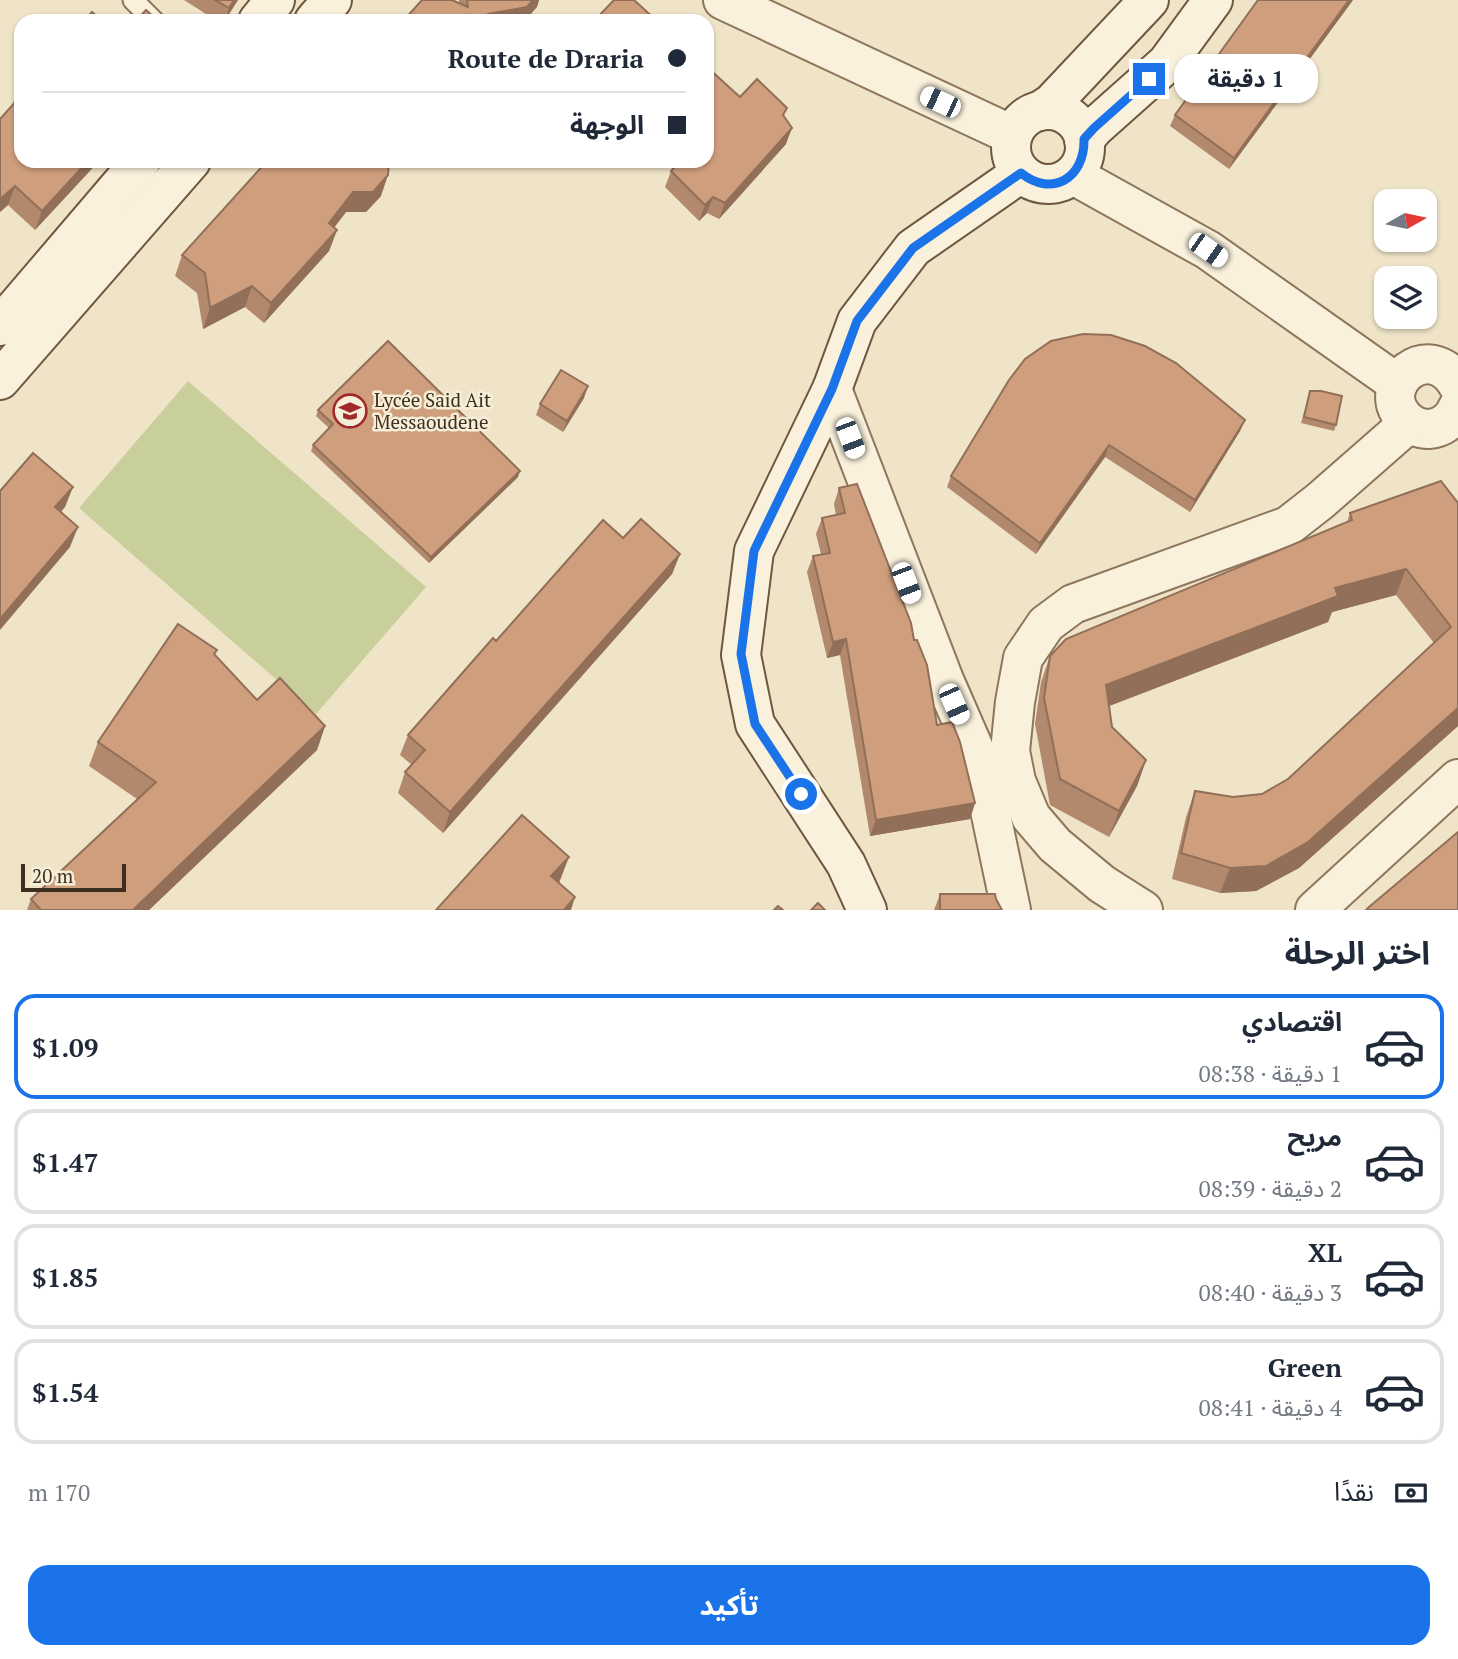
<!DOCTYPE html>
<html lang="ar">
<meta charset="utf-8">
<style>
:root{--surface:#fff;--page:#f6f6f7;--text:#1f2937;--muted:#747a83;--line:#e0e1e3;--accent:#1a73e8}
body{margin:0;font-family:"PT Serif","Noto Sans Arabic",serif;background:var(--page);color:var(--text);direction:rtl;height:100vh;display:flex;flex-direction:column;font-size:26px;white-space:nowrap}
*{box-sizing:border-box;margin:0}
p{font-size:23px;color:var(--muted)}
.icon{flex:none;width:38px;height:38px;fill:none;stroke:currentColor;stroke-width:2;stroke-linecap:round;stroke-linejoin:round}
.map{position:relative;height:910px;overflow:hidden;direction:ltr}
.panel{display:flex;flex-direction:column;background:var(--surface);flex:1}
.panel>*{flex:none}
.banner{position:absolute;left:14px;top:14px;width:700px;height:154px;border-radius:21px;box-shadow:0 2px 5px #0004;direction:rtl;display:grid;align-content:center;height:154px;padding:0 28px;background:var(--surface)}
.needle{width:46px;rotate:81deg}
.tools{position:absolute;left:1374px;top:189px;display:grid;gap:14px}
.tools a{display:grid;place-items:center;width:63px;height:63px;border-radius:14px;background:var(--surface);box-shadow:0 2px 5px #0004;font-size:35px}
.scale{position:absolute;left:21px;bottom:18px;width:105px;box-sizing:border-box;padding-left:7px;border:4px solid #3d2e20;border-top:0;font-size:19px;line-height:24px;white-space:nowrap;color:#3d2e20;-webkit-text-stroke:5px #f7eed8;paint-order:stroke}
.end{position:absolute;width:32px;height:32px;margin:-16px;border:9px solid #1a73e8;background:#fff;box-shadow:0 0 0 4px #fff}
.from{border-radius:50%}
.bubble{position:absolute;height:49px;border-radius:21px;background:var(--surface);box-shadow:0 2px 5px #0004;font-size:23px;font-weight:700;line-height:49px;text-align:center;direction:rtl}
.car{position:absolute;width:21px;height:42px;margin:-21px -10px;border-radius:9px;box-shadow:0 0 5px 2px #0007;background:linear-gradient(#fff 24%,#345 0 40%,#fff 0 76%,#345 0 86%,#fff 0)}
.banner b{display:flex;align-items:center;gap:24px;height:66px;font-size:26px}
.banner b+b{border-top:2px solid var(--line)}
.banner i{width:18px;height:18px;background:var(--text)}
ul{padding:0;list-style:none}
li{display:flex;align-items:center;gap:21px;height:105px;margin:0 14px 10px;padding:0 14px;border:4px solid var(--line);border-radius:21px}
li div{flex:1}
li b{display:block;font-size:26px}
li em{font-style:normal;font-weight:700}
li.active{border-color:var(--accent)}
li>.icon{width:63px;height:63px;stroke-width:1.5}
h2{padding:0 28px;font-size:32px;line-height:84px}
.pay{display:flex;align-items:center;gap:18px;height:77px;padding:0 28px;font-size:26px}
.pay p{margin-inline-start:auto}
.cta{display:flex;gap:14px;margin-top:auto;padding:14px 28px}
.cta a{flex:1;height:80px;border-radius:21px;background:var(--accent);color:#fff;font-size:28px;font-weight:700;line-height:80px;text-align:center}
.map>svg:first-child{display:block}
</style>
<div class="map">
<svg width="1458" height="910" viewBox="0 0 1458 910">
<rect width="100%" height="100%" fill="#f0e4c8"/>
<polygon fill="#c9cf9b" points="188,381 426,587 316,714 79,508"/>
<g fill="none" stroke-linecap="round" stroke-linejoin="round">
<defs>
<polyline id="lane" points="133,0 154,21"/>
<g id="street">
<polyline points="723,0 1012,135"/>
<polyline points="1073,175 1208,250 1398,384"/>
<path d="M1458,385C1430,336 1372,385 1405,419C1412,426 1420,429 1429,429C1443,428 1453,419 1458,407"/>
<polyline points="832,389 944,680 975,751 991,815 1011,910"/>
<polyline points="1143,910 1102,884 1055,845 1031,817 1016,781 1010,751 1015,702 1023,658 1046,624 1073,604 1288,526 1320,501 1409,423"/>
<polyline points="1315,910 1458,779"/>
</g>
<g id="secondary">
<polyline points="258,21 275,0"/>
<polyline points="314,21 332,0"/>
<circle cx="1048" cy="147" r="37"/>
<polyline points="1040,111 1052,103 1149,0"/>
<polyline points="1084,140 1094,128 1167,63 1213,0"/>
<polyline points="0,326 141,161"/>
<polyline points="0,380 191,161"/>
<polyline points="867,910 846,864 755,724 741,655 754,551 832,389 857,321 913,248 1021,173"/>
</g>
</defs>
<use href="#lane" stroke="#8d765c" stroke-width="23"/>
<use href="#street" stroke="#8d765c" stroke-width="42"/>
<use href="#secondary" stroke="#6f573f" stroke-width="42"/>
<use href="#lane" stroke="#faf1dc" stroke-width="19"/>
<use href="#street" stroke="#faf1dc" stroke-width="38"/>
<use href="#secondary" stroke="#faf1dc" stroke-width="38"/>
</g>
<g fill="#b2896c">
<polygon points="184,0 238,0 225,21 217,21"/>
<polygon points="459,0 539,0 537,7 403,21 459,4"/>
<polygon points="1353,0 1229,169 1170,126 1175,115"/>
<polygon points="16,96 99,161 35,230 8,205 0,212 0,119 12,105"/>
<polygon points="740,97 784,116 786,144 719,219 707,213 699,221 665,187 671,171"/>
<polygon points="381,196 366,212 346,212 334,228 337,230 329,251 264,323 245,307 203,329 197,293 175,276 182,255"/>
<polygon points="1310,391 1336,425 1334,431 1301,423"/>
<polygon points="584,398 563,432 536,415 540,404"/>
<polygon points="318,410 518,477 429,563 311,451 313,445 329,428 316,416"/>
<polygon points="1245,420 1240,431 1190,512 1105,457 1036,554 947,487 951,476"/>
<polygon points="1441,481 1458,726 1299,868 1256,891 1220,893 1172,879 1186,817 1195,791 1233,797 1262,794 1288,779 1434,643 1396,595 1332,612 1328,622 1109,706 1112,727 1146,760 1137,786 1109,837 1050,805 1035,724 1041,682 1050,656 1347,522 1350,513"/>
<polygon points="839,488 914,640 937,725 975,803 970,819 870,836 840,655 827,658 807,572 813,556 821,554 816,534 822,518 836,515 834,504"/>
<polygon points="623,538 680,554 672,574 443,833 398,793 405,772 412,765 400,755 408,735 496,641"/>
<polygon points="215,655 257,700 325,726 317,750 149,910 27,910 31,899 137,799 89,766 98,742"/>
<polygon points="940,894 996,899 1002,910 934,910"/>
</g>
<g fill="#916f58">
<polygon points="234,0 238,0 224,21 229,8"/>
<polygon points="533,0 539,0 537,7 525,21 481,21 488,14"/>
<polygon points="1349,0 1353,0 1229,169 1234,158"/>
<polygon points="792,128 786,144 719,219 725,203"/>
<polygon points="88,161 99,161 35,230 42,211"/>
<polygon points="591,161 619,161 614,166 590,165"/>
<polygon points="388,175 381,196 366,212 346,212 322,243 329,223 353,192"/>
<polygon points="15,186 8,205 0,212 0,199"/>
<polygon points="713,197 707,213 699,221 705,205"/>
<polygon points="337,230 329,251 264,323 271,303"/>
<polygon points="252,286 245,307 203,329 210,308"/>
<polygon points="588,386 584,398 563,432 567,421"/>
<polygon points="1245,420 1240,431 1190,512 1195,500"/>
<polygon points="1109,445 1105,457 1036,554 1040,543"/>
<polygon points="520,471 518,477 429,563 431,557"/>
<polygon points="73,487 65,507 48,528 55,507"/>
<polygon points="78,527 70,547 0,630 0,619"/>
<polygon points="680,554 672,574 443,833 450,812"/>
<polygon points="1406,569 1396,595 1332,612 1328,622 1096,711 1106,685 1335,588"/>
<polygon points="846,639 840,655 827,658 833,642"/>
<polygon points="1458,708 1458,726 1299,868 1256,891 1220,893 1230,868"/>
<polygon points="325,726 317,750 149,910 133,910"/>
<polygon points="1146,760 1137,786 1109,837 1119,811"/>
<polygon points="975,803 970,819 870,836 876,820"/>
<polygon points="569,857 559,883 551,876"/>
<polygon points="575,897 571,910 564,910"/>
</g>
<g fill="#cf9f7d" stroke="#916f58" stroke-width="2">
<polygon points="215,0 234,0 229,8"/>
<polygon points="422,0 452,0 468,7 467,0 533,0 527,7 488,14 481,21 403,21"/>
<polygon points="614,0 634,0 657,21 594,21"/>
<polygon points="1258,0 1349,0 1234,158 1175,115"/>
<polygon points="146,10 158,21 136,21"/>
<polygon points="92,12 102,21 84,21"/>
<polygon points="707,67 740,97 757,79 787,108 783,115 792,128 725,203 713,197 705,205 671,171 680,161 707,161"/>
<polygon points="21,90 21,161 88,161 42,211 15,186 0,199 0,119 19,98 16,96"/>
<polygon points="267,161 389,161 388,175 373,192 353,192 329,223 337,230 271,303 252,286 210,308 205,273 182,255"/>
<polygon points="1083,334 1111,335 1145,346 1176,363 1245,420 1195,500 1109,445 1040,543 951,476 1009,380 1025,359 1051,341"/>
<polygon points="388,341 520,471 431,557 313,445 333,424 318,410"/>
<polygon points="561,370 588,386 567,421 540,404"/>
<polygon points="1310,391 1321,391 1342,396 1336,425 1304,417"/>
<polygon points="33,453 73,487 55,507 78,527 0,619 0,491"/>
<polygon points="1441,481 1458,503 1458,708 1308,842 1266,866 1230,868 1181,853 1195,791 1233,797 1262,794 1288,779 1451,627 1406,569 1335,588 1338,596 1106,685 1112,727 1146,760 1119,811 1060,779 1044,698 1050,656 1066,639 1352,520 1350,513"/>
<polygon points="857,484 911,623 914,640 917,640 927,665 937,725 952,722 960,742 975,803 876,820 846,639 833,642 813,556 830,553 822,518 845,513 839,488"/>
<polygon points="641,519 680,554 450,812 405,772 425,750 408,735 493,638 496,641 603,520 623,538"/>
<polygon points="178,624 217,650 214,654 257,700 280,678 325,726 133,910 41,910 31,899 156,782 98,742"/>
<polygon points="522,815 569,857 551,876 575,897 564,910 436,910"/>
<polygon points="1458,832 1458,910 1366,910 1369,907"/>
<polygon points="940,894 995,894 996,899 1002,910 940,910"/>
<polygon points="818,903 825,910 811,910"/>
<polygon points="778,906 783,910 774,910"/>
</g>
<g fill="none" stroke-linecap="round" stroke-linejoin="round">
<path stroke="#1a73e8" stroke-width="9" d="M801,794L755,724L741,654L754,551L832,389L857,321L913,248L1021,173C1052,198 1085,178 1084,139L1094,128L1149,79"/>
</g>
<defs>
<symbol id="school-ring" viewBox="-11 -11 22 22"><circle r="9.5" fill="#f7eed8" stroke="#9e2a2b" stroke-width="1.5"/><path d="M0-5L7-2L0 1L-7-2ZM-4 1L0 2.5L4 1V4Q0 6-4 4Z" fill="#9e2a2b"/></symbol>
</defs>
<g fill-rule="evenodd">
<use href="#school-ring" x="331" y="392" width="38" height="38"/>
</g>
<g text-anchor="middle" stroke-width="5" stroke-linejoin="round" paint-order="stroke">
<g font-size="19" fill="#3d2e20" stroke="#f7eed8" text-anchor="start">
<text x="374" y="407">Lycée Said Ait<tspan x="374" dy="22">Messaoudene</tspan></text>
</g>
</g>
</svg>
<div class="tools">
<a><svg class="needle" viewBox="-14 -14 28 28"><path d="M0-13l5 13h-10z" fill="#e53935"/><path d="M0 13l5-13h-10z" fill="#747a83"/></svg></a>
<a><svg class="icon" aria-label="layers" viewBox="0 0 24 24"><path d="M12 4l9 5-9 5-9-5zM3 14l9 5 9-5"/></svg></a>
</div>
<div class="scale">20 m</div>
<i class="end from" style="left:801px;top:794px"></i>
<i class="end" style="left:1149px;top:79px"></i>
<div class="bubble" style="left:1174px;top:54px;width:144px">1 دقيقة</div>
<i class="car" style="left:940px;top:102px;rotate:295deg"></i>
<i class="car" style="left:1208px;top:250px;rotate:125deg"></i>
<i class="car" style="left:850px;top:438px;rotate:159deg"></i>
<i class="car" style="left:906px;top:583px;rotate:159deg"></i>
<i class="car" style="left:954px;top:704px;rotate:156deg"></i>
<div class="banner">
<b><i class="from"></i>Route de Draria</b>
<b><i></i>الوجهة</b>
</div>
</div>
<section class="panel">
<h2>اختر الرحلة</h2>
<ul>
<li class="active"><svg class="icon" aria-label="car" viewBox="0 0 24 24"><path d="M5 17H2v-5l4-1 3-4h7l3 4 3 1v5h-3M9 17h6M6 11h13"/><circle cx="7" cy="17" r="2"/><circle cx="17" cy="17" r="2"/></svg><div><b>اقتصادي</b><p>1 دقيقة · 08:38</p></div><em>$1.09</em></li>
<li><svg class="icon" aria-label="car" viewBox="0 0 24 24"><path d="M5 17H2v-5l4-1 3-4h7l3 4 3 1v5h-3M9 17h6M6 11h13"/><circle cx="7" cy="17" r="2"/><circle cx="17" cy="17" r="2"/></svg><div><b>مريح</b><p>2 دقيقة · 08:39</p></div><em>$1.47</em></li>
<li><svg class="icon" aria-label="car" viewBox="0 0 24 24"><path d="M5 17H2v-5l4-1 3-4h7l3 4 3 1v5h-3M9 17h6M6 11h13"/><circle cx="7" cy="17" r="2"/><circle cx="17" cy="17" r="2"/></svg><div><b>XL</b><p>3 دقيقة · 08:40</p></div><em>$1.85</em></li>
<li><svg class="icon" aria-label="car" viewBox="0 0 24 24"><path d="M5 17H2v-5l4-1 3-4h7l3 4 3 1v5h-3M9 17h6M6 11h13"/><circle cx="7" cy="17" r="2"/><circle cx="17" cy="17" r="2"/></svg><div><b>Green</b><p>4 دقيقة · 08:41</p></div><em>$1.54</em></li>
</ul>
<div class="pay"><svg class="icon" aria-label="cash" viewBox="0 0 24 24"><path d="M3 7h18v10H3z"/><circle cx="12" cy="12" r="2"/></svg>نقدًا<p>170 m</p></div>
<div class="cta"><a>تأكيد</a></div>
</section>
